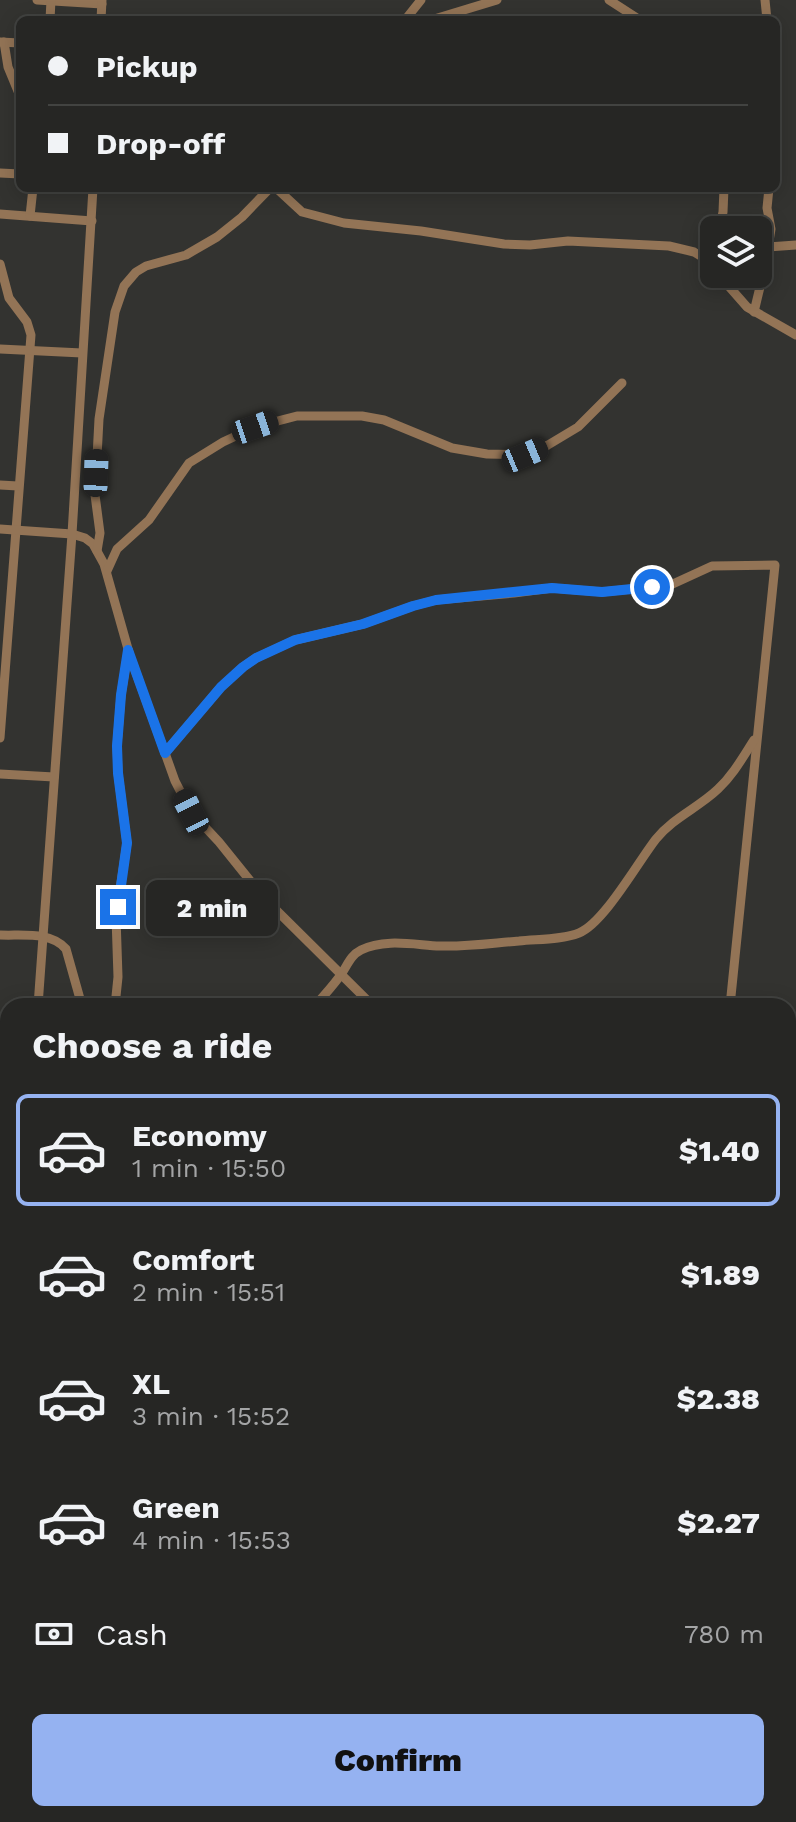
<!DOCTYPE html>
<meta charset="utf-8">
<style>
:root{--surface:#262624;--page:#2e2e2c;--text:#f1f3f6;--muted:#a4a5a6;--line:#424341;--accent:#95b2f1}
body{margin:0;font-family:"Work Sans",sans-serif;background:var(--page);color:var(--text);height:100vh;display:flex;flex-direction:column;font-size:30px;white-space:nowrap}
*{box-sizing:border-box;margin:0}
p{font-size:26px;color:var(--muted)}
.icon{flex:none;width:44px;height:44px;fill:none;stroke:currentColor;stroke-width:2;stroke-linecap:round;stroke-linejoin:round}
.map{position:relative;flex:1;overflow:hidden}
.side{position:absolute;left:0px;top:998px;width:796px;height:824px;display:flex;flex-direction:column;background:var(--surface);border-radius:24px 24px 0 0;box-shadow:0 4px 20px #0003,0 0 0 2px var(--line)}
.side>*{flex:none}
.hud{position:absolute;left:16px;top:16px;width:764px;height:176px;border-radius:12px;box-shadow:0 4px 20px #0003,0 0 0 2px var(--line);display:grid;align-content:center;height:176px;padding:0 32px;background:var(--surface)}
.buttons{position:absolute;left:700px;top:216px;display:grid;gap:16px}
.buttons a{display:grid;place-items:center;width:72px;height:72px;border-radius:12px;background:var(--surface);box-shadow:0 4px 20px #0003,0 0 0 2px var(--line);font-size:40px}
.end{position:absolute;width:36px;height:36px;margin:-18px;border:10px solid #1a73e8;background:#fff;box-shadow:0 0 0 4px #fff}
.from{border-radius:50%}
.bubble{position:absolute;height:56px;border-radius:12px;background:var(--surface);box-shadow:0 4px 20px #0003,0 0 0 2px var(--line);font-size:26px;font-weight:800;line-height:56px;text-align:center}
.car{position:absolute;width:24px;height:48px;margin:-24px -12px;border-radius:10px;box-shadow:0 0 6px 2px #0007;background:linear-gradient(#222 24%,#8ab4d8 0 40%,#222 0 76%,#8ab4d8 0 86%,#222 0)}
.hud b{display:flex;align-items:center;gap:28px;height:76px;font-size:30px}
.hud b+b{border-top:2px solid var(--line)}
.hud i{width:20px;height:20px;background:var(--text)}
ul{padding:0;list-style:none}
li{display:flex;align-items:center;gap:24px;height:112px;margin:0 16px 12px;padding:0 16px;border:4px solid transparent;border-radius:12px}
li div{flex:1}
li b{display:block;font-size:30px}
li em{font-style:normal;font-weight:800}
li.active{border-color:var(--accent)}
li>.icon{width:72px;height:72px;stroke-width:1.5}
h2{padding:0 32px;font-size:36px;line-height:96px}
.pay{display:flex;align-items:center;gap:20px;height:88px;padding:0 32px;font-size:30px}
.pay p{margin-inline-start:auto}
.primary-button{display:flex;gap:16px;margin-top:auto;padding:16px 32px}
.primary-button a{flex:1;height:92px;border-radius:12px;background:var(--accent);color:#111;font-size:32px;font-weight:800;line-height:92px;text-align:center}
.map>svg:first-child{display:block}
</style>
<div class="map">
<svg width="796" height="1822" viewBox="0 0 796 1822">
<rect width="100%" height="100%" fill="#333330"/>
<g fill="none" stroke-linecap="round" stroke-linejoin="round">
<g stroke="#937456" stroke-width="9">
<polyline points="37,0 102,4"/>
<polyline points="609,0 640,20"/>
<polyline points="765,0 767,20"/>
<polyline points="50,20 51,0"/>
<polyline points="101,20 102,0"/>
<polyline points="405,20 421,0"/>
<polyline points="431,20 497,0"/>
<polyline points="0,42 20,43"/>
<polyline points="4,42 8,67 20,96"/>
<polyline points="0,173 20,174"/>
<polyline points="276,188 302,212 344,223 421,231 504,244 530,245 568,241 669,246 694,252 707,260 714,268"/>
<polyline points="0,214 92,221"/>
<polyline points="30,216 33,188"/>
<polyline points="719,230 723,212 724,188"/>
<polyline points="768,247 796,245"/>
<polyline points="707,260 714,243"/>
<polyline points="0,264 9,298 27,322 31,335 0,738"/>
<polyline points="718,274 747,307 796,335"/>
<polyline points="754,312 765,266 771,229 767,208 769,188"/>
<polyline points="0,349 82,353"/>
<polyline points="0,485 18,486"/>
<polyline points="0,529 72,534 85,538 93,544 104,564 130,656 165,753 175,781 191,812 219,842 264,898 373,1006"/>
<polyline points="97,551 100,533 95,495 99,419 115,312 124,286 136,272 146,266 186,255 217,237 242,217 270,188"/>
<polyline points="107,571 117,549 149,520 189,463 223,442 255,427 297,416 362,416 384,420 452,448 487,454 525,455 548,445 578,427 622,383"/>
<polyline points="165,753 221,687 243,667 256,658 295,640 363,624 413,606 436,600 514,593 552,588 602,592 652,587 664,588 712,566 775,565 730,1006"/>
<polyline points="0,774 54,777"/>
<path d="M0,935C22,936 51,931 66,949L82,1006"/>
<polyline points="38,1006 72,534 93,188"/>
<polyline points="115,1006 118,977 116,917 127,843 118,773 117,746 121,695 128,652"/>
<path d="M315,1006C324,995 334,985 342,973C348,964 351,955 361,950C385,938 415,945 440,946C466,947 493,943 519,941C538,939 561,940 579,933C604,923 638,862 656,839C674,817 698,808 718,789C733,775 743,757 754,740"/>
<polyline points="0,1096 8,1096"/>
<polyline points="0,1259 8,1259"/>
<polyline points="0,1320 8,1321"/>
<polyline points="788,1388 796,1386"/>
<polyline points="0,1410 4,1376"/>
<polyline points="788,1413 796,1407"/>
<polyline points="788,1452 796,1453"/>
<polyline points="0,1549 8,1550"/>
<polyline points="788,1620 796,1620"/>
<polyline points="0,1679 8,1683"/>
<polyline points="788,1760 796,1675"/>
<polyline points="0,1773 8,1773"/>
<polyline points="125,1814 171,1822"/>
<polyline points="282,1814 301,1822"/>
<polyline points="7,1822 8,1812"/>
<polyline points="62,1822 63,1814"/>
<polyline points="114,1822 115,1814"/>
<polyline points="242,1822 243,1814"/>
<polyline points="365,1822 366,1814"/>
<polyline points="425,1822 426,1814"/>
<polyline points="488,1822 489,1814"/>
<polyline points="549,1822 550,1814"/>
<polyline points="610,1822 611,1814"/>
<polyline points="673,1822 674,1814"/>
<polyline points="781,1822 782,1814"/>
</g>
<polyline stroke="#937456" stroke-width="11" points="728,1822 729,1814"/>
<g stroke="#f6c698" stroke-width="14">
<polyline points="0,1343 8,1344"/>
<polyline points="788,1423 796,1423"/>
</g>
</g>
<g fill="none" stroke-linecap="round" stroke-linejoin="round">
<polyline stroke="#1a73e8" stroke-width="10" points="118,907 127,843 118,773 117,746 121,695 128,650 165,753 221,687 243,667 256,658 295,640 363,624 413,606 436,600 552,588 602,592 652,587"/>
</g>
</svg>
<div class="buttons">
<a><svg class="icon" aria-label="layers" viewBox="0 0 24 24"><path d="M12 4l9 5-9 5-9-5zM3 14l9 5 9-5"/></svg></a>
</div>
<i class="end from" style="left:652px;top:587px"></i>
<i class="end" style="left:118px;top:907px"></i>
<div class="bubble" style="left:146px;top:880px;width:132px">2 min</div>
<i class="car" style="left:255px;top:427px;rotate:71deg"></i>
<i class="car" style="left:525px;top:455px;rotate:67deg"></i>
<i class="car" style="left:96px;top:473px;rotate:2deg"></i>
<i class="car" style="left:191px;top:812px;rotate:333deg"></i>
<div class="hud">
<b><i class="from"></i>Pickup</b>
<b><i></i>Drop-off</b>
</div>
<section class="side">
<h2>Choose a ride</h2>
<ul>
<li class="active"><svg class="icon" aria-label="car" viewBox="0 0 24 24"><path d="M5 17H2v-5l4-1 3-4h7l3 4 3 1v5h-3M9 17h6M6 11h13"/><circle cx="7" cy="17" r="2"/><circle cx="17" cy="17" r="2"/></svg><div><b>Economy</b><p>1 min · 15:50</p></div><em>$1.40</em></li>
<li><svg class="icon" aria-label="car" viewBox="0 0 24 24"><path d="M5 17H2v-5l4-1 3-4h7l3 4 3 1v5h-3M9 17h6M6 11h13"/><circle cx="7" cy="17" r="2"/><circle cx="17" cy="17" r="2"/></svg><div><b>Comfort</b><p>2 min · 15:51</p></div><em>$1.89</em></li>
<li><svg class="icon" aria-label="car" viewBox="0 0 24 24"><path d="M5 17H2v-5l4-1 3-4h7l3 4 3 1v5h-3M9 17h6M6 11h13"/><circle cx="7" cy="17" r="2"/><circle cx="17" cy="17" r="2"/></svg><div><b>XL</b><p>3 min · 15:52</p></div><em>$2.38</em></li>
<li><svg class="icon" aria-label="car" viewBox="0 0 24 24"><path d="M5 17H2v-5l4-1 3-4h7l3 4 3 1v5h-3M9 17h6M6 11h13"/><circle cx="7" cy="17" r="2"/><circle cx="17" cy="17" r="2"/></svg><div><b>Green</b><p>4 min · 15:53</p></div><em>$2.27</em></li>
</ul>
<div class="pay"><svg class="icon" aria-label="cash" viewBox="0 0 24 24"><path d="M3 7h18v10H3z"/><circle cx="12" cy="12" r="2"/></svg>Cash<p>780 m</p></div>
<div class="primary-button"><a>Confirm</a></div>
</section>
</div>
